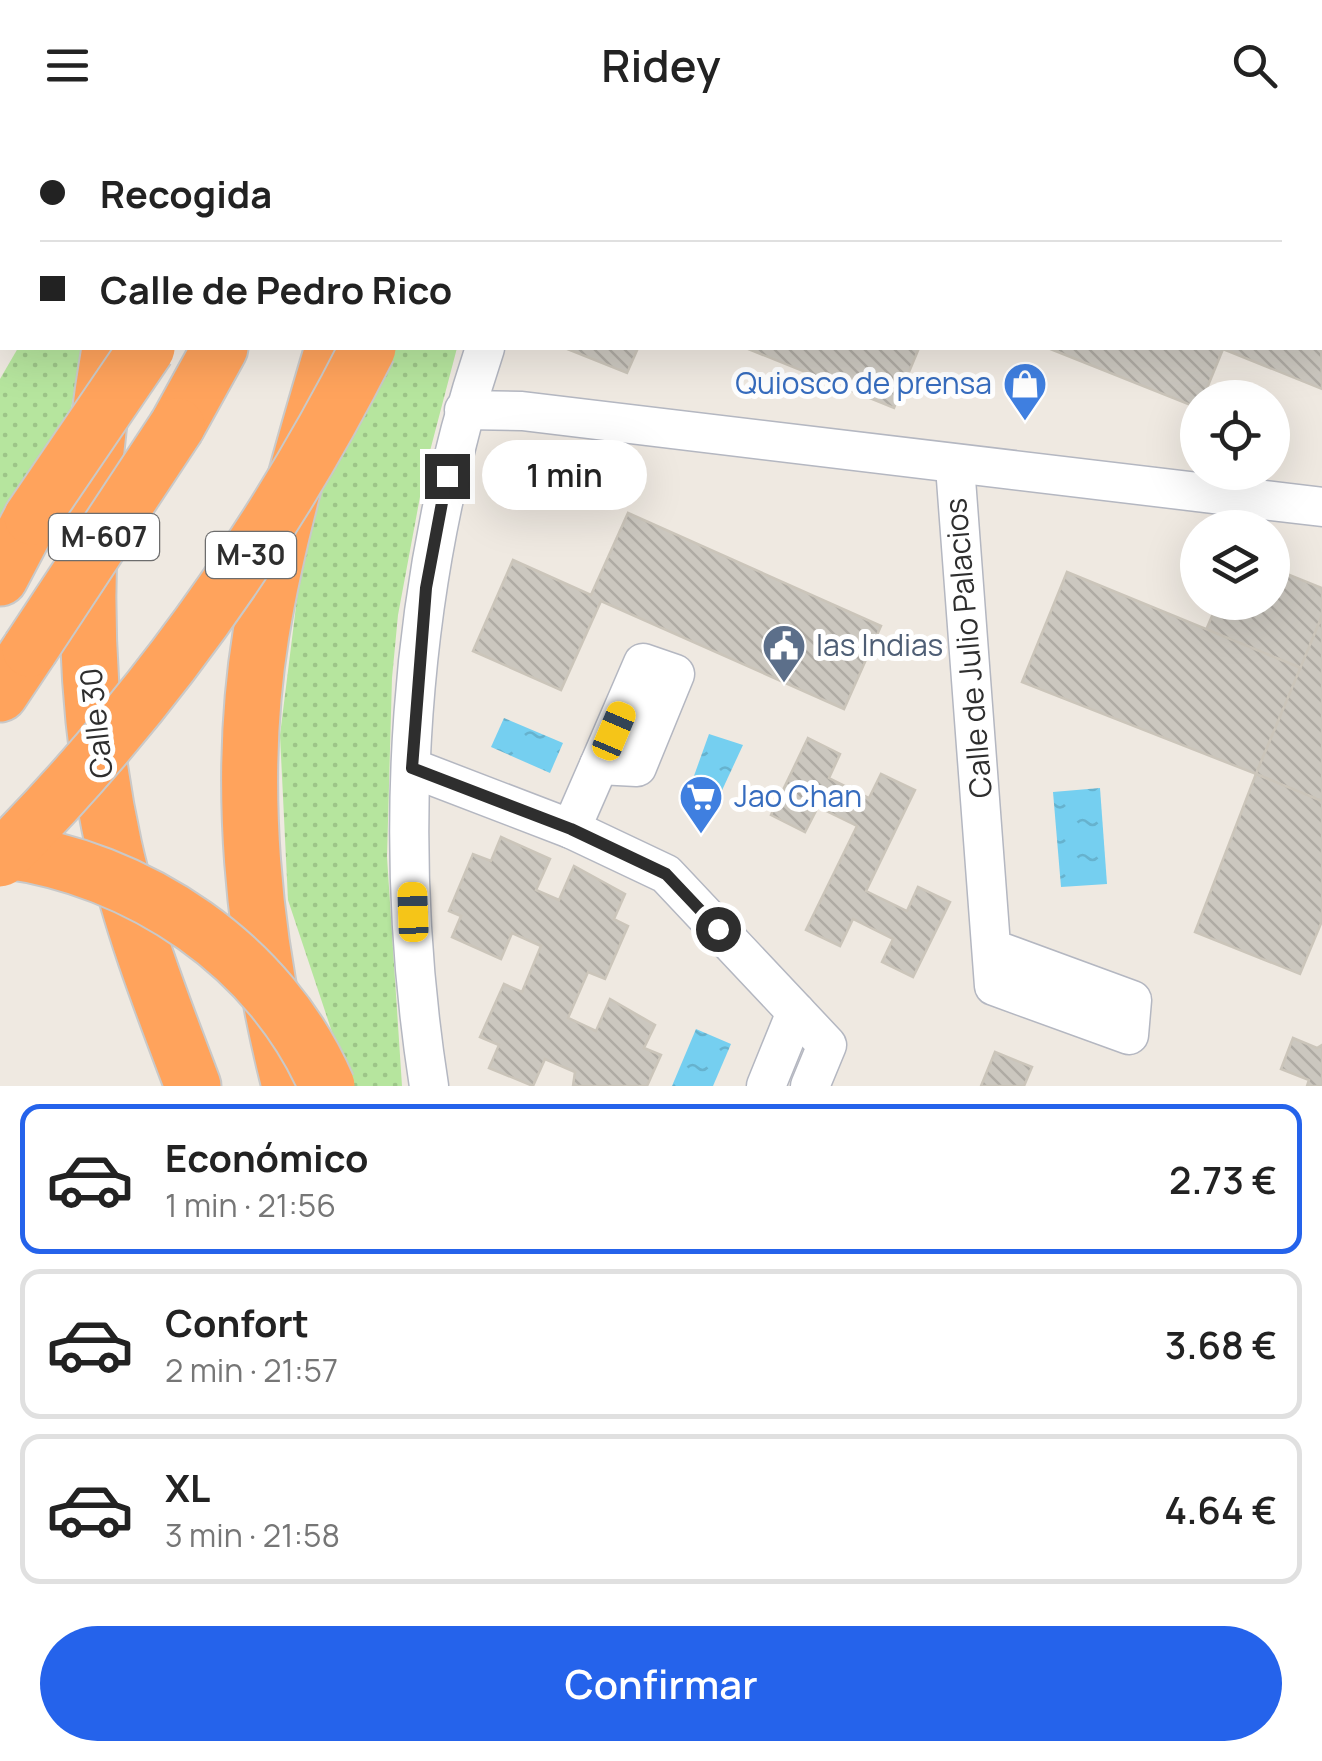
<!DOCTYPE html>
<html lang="es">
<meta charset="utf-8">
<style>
:root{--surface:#fff;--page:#f6f6f6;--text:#222;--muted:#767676;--line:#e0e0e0;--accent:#2563eb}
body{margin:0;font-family:Manrope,sans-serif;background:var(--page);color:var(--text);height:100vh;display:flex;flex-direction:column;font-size:38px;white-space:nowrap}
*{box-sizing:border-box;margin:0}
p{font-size:32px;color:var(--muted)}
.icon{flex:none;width:55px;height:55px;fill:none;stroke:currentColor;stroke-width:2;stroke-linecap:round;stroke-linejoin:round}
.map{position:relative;height:956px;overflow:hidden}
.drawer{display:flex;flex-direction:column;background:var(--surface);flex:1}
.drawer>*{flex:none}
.banner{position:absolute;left:0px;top:0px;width:1322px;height:220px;box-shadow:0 10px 40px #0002;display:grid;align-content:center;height:220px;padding:0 40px;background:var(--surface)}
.buttons{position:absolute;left:1180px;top:250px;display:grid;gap:20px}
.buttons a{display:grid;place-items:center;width:110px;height:110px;border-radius:50%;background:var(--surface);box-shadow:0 10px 40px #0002;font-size:50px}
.end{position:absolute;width:45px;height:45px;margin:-22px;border:12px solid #2e2e2e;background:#fff;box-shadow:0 0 0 5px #fff}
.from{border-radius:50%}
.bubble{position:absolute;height:70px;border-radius:35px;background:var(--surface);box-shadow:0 10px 40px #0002;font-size:32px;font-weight:600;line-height:70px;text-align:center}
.car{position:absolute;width:30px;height:60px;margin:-30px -15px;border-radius:12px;box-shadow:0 0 8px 2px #0007;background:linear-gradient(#f5c518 24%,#345 0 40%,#f5c518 0 76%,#345 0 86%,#f5c518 0)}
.banner b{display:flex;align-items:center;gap:35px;height:95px;font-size:38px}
.banner b+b{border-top:2px solid var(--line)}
.banner i{width:25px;height:25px;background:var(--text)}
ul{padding:18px 0 0;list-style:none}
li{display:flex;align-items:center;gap:30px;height:150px;margin:0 20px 15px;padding:0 20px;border:5px solid var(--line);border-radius:20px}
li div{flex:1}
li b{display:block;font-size:38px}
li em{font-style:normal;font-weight:600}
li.active{border-color:var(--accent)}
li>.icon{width:90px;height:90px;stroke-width:1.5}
.button{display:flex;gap:20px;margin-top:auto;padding:20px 40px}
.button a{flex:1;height:115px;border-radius:60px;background:var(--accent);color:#fff;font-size:40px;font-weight:600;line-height:115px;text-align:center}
header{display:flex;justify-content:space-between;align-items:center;height:130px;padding:0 40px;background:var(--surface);font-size:45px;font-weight:600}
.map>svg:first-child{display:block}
</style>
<header><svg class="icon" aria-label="menu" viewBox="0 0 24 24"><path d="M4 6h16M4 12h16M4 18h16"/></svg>Ridey<svg class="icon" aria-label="search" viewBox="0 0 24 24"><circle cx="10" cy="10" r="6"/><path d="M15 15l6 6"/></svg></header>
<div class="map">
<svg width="1322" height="956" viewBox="0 0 1322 956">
<defs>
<pattern id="grass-dots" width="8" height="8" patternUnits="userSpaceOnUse" patternTransform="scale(2.5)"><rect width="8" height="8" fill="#b6e59e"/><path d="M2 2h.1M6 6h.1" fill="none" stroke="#9dc588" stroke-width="1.8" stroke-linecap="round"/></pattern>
<pattern id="water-ripples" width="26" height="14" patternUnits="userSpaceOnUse" patternTransform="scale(2.5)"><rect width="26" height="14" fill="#75cff0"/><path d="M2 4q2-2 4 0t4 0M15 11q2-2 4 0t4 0" fill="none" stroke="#66b2ce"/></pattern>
<pattern id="building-back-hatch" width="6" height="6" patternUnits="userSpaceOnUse" patternTransform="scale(2.5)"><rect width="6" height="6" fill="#cbc7bf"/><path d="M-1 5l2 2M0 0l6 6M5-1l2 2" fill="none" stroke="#afaba4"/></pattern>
</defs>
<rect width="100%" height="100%" fill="#efe9e1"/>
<g fill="url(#grass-dots)">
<polygon points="18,218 82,218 68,296 0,388 0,249"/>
<polygon points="362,218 457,218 425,340 398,485 392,548 387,727 402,956 350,956 288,770 280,605 309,372"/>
</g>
<g fill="url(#water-ripples)">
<polygon points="504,588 563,613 550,643 491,617"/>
<polygon points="709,604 743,615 718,669 690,657"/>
<polygon points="1100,658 1107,754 1061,757 1053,662"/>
<polygon points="696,899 731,914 713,956 672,956"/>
</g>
<g fill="url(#building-back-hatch)" stroke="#cbc5ba" stroke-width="2.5">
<polygon points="1320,148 1322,259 1223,219 1203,268 1198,268 1198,278 1048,218 1320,218"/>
<polygon points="565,218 638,218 627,243"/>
<polygon points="746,218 919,218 894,278"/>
<polygon points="628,383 881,496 844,579 601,471 561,560 473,521 513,430 591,465"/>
<polygon points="1272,438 1322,458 1322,486 1301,538 1206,500 1218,472 1272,472"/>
<polygon points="1067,442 1301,538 1256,644 1022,552"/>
<polygon points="1322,486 1322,671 1256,644"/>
<polygon points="808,608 840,624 829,648 869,668 881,644 915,660 866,761 907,781 918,757 950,772 913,847 882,832 893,809 853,789 840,816 806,800 857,696 818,677 805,702 771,685"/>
<polygon points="1256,644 1322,671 1322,791 1300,844 1195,802"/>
<polygon points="501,707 550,729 536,760 559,770 574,736 625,764 614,789 628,796 605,849 588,842 568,888 596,901 610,869 655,895 644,918 661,925 647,956 573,956 575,942 545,929 533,956 489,938 499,915 480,907 504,854 522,862 541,816 512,803 501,829 452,807 461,786 449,781 473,724 491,731"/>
<polygon points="1293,908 1317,918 1322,915 1322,956 1307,956 1309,950 1281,939"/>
<polygon points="995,922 1032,937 1024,956 981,956"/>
</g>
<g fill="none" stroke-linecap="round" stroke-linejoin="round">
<defs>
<g id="minor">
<polyline points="882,0 978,0"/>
<polyline points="97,2 99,0"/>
<polyline points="562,2 563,0"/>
<polyline points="0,99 2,99"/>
<polyline points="0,171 2,167"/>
<polyline points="464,280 522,281 1322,377"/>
<polyline points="955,336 994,856 1129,905 1132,870 993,819"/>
<polygon points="643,533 675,544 637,637 599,635"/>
<polyline points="412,638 571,699 666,744 827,915 810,956"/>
<polyline points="571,699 599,635"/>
<path d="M429,956C391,712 407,452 485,218"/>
<polyline points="766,956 796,882"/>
</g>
<g id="highway">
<polyline points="179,2 180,0"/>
<polyline points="289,2 290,0"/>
<polyline points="338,2 339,0"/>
<polyline points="394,2 395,0"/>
<polyline points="472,2 473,0"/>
<path d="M110,218C82,382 78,553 114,717C132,798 164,879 193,956"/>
<polyline points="177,296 220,218"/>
<polyline points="0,448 32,387"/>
<polyline points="0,564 30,519"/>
<path d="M290,956C253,812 237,652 261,504C277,407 305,312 333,218"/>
</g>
</defs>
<use href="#minor" stroke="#b4b7c1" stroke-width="41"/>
<use href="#highway" stroke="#c9c9c9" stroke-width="59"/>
<use href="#minor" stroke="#fff" stroke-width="38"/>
<use href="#highway" stroke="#ffa35c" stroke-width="55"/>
<defs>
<g id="highway-bridge">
<polyline points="32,387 147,218"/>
<polyline points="30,519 177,296"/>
<path d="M0,720C139,737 271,826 327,956"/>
<path d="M0,729C149,579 273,406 368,218"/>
</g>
</defs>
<use href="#highway-bridge" stroke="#c9c9c9" stroke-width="59" stroke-linecap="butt"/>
<use href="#highway-bridge" stroke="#ffa35c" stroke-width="55"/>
</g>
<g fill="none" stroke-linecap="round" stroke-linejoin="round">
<polyline stroke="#2e2e2e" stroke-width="12" points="447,346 426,458 412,638 571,699 666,744 718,799"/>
</g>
<defs>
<symbol id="shop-pin" viewBox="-11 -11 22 30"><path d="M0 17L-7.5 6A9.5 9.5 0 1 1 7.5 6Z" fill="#3f7fe0" stroke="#fff"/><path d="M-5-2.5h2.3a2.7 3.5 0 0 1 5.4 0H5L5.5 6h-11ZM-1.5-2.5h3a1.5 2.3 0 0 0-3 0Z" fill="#fff"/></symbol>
<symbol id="civic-pin" viewBox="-11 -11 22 30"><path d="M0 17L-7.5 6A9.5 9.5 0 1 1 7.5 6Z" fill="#5c6f8a" stroke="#fff"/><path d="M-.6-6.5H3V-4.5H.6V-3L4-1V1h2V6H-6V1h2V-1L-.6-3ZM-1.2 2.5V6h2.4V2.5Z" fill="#fff"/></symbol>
<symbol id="supermarket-pin" viewBox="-11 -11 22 30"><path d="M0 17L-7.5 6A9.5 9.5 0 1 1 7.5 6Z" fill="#3f7fe0" stroke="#fff"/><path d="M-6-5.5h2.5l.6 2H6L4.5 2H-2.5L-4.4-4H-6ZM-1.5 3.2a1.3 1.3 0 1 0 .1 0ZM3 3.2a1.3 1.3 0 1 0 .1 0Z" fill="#fff"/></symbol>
</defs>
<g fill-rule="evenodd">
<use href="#shop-pin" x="1000" y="229" width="50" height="68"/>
<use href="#civic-pin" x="759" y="491" width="50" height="68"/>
<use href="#supermarket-pin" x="676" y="642" width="50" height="68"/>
</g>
<g text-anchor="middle" stroke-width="10" stroke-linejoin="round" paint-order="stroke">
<g fill="#fff" stroke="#6d6d6d" stroke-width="2.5">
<rect x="49" y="384" width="110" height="46" rx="8"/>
<rect x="206" y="402" width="90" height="46" rx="8"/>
</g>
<g font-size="28" font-weight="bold" fill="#2e2e2e">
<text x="104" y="417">M-607</text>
<text x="251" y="435">M-30</text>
</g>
<g font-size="30" fill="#366cbe" stroke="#fff" text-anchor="end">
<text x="992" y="264">Quiosco de prensa</text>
<text x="734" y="677" text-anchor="start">Jao Chan</text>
</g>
<g font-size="30" fill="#4e5e75" stroke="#fff" text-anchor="start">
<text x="816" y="526">las Indias</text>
</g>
<g font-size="30" fill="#2e2e2e" stroke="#fff">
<text transform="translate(969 518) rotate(-95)" y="10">Calle de Julio Palacios</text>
<text transform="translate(97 593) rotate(-96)" y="10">Calle 30</text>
</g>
</g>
</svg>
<div class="buttons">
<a><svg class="icon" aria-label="locate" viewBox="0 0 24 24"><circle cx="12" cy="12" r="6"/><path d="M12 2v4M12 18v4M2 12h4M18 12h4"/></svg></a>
<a><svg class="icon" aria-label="layers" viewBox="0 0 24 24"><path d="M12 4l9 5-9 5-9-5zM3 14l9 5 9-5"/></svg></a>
</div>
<i class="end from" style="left:718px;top:799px"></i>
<i class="end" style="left:447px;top:346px"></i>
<div class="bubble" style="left:482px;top:310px;width:165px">1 min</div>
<i class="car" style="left:614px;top:601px;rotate:23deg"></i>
<i class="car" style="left:413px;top:782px;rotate:358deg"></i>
<div class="banner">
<b><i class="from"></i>Recogida</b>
<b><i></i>Calle de Pedro Rico</b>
</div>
</div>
<section class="drawer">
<ul>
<li class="active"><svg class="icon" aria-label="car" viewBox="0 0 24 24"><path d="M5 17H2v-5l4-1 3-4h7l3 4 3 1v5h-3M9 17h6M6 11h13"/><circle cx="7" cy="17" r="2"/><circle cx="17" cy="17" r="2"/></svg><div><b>Económico</b><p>1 min · 21:56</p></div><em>2.73 €</em></li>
<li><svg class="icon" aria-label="car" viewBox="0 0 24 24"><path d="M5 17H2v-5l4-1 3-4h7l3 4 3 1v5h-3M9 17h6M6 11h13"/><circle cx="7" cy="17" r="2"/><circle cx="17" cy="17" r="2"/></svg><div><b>Confort</b><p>2 min · 21:57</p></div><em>3.68 €</em></li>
<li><svg class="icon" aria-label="car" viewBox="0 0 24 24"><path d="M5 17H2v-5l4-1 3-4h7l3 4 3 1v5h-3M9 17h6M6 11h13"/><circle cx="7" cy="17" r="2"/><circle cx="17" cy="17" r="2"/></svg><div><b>XL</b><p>3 min · 21:58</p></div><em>4.64 €</em></li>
</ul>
<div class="button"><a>Confirmar</a></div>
</section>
